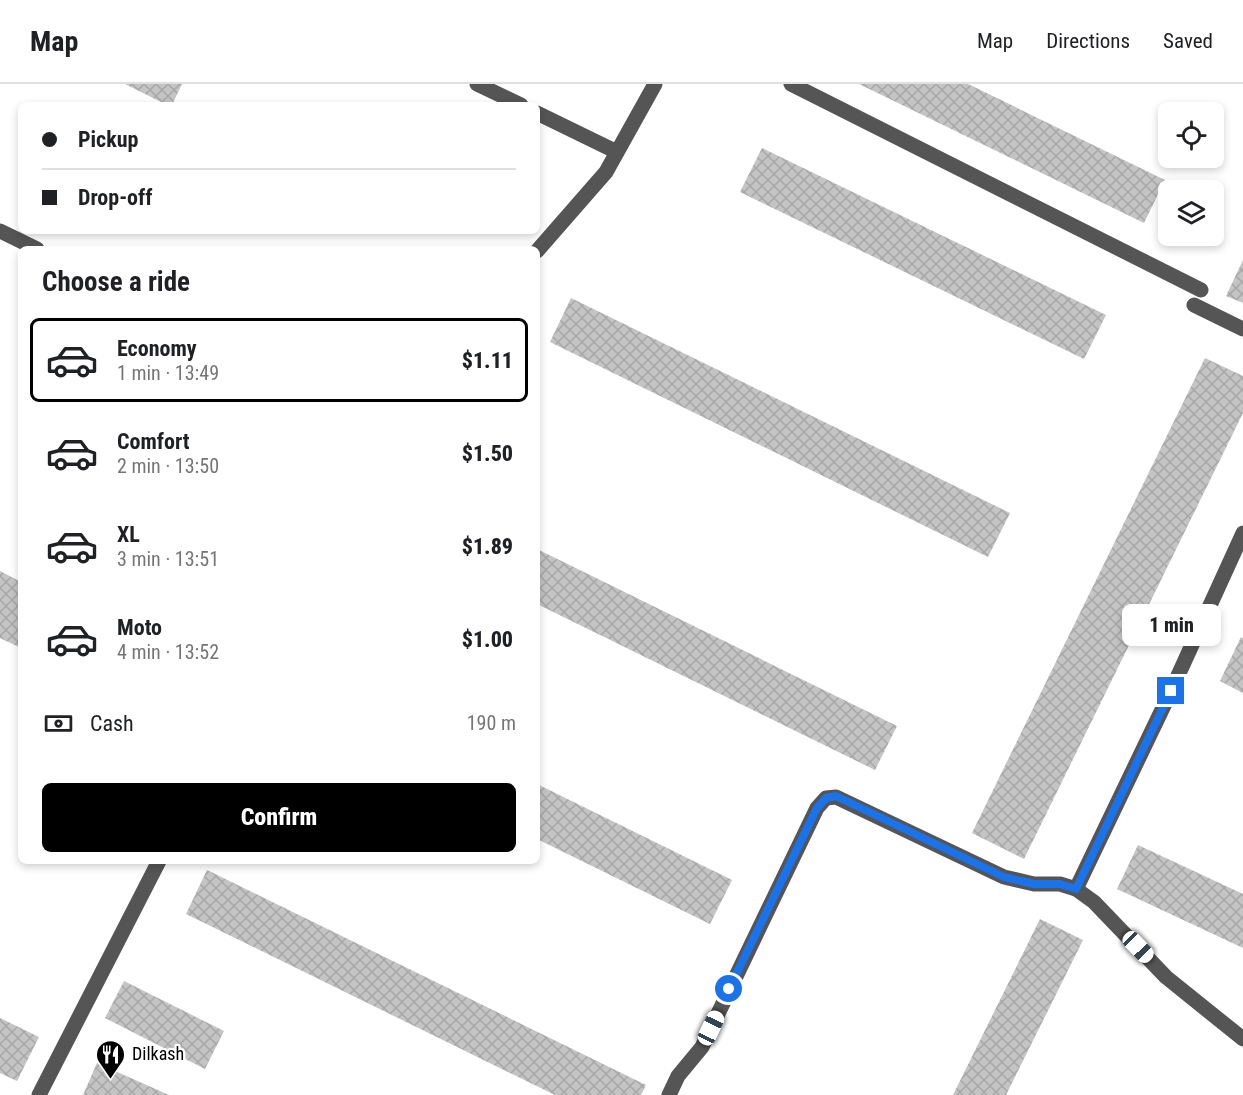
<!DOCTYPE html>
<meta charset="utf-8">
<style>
:root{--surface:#fff;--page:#f2f2f2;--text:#202124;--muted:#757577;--line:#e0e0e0;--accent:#000}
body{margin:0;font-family:"Roboto Condensed",sans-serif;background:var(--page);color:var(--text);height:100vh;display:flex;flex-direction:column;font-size:22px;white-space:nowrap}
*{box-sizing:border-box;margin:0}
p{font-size:20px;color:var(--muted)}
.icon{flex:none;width:33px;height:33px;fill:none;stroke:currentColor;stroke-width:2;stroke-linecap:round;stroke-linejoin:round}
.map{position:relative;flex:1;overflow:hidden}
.panel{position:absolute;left:18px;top:162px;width:522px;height:618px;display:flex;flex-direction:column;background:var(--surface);border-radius:9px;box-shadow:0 3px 9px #0003}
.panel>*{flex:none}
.guide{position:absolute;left:18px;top:18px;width:522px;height:132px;border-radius:9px;box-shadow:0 3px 9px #0003;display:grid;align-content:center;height:132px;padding:0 24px;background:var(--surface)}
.tools{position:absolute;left:1158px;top:18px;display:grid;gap:12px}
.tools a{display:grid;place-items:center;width:66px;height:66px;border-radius:9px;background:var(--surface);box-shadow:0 3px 9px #0003;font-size:30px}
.end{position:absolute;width:27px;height:27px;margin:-14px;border:8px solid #1a73e8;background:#fff;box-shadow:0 0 0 3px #fff}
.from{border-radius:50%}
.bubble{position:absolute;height:42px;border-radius:9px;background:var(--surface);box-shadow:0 3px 9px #0003;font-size:20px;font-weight:800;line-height:42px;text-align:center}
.car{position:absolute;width:18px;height:36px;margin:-18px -9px;border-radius:8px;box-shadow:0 0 4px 2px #0007;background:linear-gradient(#fff 24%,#345 0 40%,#fff 0 76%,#345 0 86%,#fff 0)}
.guide b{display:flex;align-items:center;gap:21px;height:57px;font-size:22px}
.guide b+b{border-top:2px solid var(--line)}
.guide i{width:15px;height:15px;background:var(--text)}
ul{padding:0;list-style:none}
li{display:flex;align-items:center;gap:18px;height:84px;margin:0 12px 9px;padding:0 12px;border:3px solid transparent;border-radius:9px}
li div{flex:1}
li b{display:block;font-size:22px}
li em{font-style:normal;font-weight:800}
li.active{border-color:var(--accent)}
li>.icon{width:54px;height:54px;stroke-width:1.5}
h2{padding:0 24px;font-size:27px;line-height:72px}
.pay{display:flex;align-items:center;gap:15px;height:66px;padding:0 24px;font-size:22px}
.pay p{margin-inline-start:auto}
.button{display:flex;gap:12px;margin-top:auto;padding:12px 24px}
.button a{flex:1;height:69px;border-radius:9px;background:var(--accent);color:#fff;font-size:24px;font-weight:800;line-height:69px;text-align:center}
header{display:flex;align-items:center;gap:36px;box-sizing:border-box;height:84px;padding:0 30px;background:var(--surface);border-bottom:2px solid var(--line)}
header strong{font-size:28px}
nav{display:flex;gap:33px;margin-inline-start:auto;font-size:21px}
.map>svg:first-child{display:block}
</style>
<header>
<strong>Map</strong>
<nav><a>Map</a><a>Directions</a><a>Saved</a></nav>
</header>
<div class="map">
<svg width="1243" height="1011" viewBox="0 0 1243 1011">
<defs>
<pattern id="building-cross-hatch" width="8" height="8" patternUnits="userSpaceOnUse" patternTransform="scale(1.5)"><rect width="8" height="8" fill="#c4c4c4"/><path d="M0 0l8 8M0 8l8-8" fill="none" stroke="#a7a7a7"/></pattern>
</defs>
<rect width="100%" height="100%" fill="#fff"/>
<g fill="url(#building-cross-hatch)">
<polygon points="125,0 182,0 172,21 167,21"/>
<polygon points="859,0 968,0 1165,96 1144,139"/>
<polygon points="762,64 1106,231 1084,275 740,108"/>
<polygon points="1243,176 1243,219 1226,212"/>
<polygon points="571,214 1010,429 988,473 550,258"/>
<polygon points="1205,274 1243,292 1243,329 1024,775 972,749"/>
<polygon points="537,465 897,642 875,686 537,520"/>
<polygon points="0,487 21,498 21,564 0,554"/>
<polygon points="1241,553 1243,554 1243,609 1220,597"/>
<polygon points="537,700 732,796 710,840 537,755"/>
<polygon points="1138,761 1243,810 1243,864 1117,805"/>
<polygon points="207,786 646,1001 641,1011 555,1011 186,830"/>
<polygon points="1040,835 1083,856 1006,1011 953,1011"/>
<polygon points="124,897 224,947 205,985 105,934"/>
<polygon points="0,934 39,953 17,997 0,989"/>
<polygon points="97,979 169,1011 83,1011"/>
</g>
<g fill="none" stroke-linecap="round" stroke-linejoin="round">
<g stroke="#555" stroke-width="15">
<polyline points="477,0 521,21"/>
<polyline points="791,0 1201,206"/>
<polyline points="537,29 617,68"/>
<polyline points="0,147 37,165"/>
<polyline points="537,167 606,88 655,0"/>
<polyline points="1194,221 1243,245"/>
<polyline points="1076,805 1171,607 1243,449"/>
<polyline points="39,1011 159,777"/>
<polyline points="669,1011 678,992 702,963 817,724 826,714 836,713 1004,793 1034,800 1060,800 1076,805 1094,818 1166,893 1243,955"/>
</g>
</g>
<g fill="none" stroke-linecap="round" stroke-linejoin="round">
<polyline stroke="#1a73e8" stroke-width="8" points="729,905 817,724 826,714 836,712 1004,793 1034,800 1060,800 1076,805 1171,607"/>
</g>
<defs>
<symbol id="restaurant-pin" viewBox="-11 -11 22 30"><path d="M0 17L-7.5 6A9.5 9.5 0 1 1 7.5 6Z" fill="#000" stroke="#fff"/><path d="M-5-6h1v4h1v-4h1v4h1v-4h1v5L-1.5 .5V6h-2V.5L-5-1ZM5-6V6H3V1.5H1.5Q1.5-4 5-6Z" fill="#fff"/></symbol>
</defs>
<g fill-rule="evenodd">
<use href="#restaurant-pin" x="94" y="954" width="33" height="45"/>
</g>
<g text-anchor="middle" stroke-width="4.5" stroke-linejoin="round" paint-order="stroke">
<g font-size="18" fill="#000" stroke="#fff" text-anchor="start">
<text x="132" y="976">Dilkash</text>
</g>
</g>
</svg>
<div class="tools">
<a><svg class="icon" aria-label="locate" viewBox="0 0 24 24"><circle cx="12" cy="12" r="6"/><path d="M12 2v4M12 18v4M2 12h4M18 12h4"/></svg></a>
<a><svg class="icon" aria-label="layers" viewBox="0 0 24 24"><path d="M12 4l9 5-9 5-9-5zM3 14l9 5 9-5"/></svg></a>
</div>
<i class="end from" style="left:729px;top:905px"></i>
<i class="end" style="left:1171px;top:607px"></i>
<div class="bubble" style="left:1122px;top:520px;width:99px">1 min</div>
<i class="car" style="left:1138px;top:863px;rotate:136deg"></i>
<i class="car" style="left:711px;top:944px;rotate:25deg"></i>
<div class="guide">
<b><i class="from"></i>Pickup</b>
<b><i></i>Drop-off</b>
</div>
<section class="panel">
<h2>Choose a ride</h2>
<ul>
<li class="active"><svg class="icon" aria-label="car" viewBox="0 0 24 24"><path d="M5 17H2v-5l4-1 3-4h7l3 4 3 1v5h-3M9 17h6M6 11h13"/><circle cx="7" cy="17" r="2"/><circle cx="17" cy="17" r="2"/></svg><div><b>Economy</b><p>1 min · 13:49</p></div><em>$1.11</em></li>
<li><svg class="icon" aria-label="car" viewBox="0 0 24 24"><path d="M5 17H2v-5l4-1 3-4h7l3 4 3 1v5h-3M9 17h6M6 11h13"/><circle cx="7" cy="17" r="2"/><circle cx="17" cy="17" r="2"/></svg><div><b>Comfort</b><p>2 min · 13:50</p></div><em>$1.50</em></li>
<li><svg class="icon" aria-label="car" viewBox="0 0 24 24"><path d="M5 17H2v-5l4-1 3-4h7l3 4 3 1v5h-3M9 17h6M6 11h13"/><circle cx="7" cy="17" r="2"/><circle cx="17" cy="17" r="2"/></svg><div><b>XL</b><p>3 min · 13:51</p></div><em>$1.89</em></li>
<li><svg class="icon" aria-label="car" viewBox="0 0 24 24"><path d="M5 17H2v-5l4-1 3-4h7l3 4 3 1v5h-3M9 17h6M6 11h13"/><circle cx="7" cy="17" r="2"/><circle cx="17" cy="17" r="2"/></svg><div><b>Moto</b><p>4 min · 13:52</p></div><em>$1.00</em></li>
</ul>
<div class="pay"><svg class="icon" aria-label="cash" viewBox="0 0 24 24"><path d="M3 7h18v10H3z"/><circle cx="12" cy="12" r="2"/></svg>Cash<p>190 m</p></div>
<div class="button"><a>Confirm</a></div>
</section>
</div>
